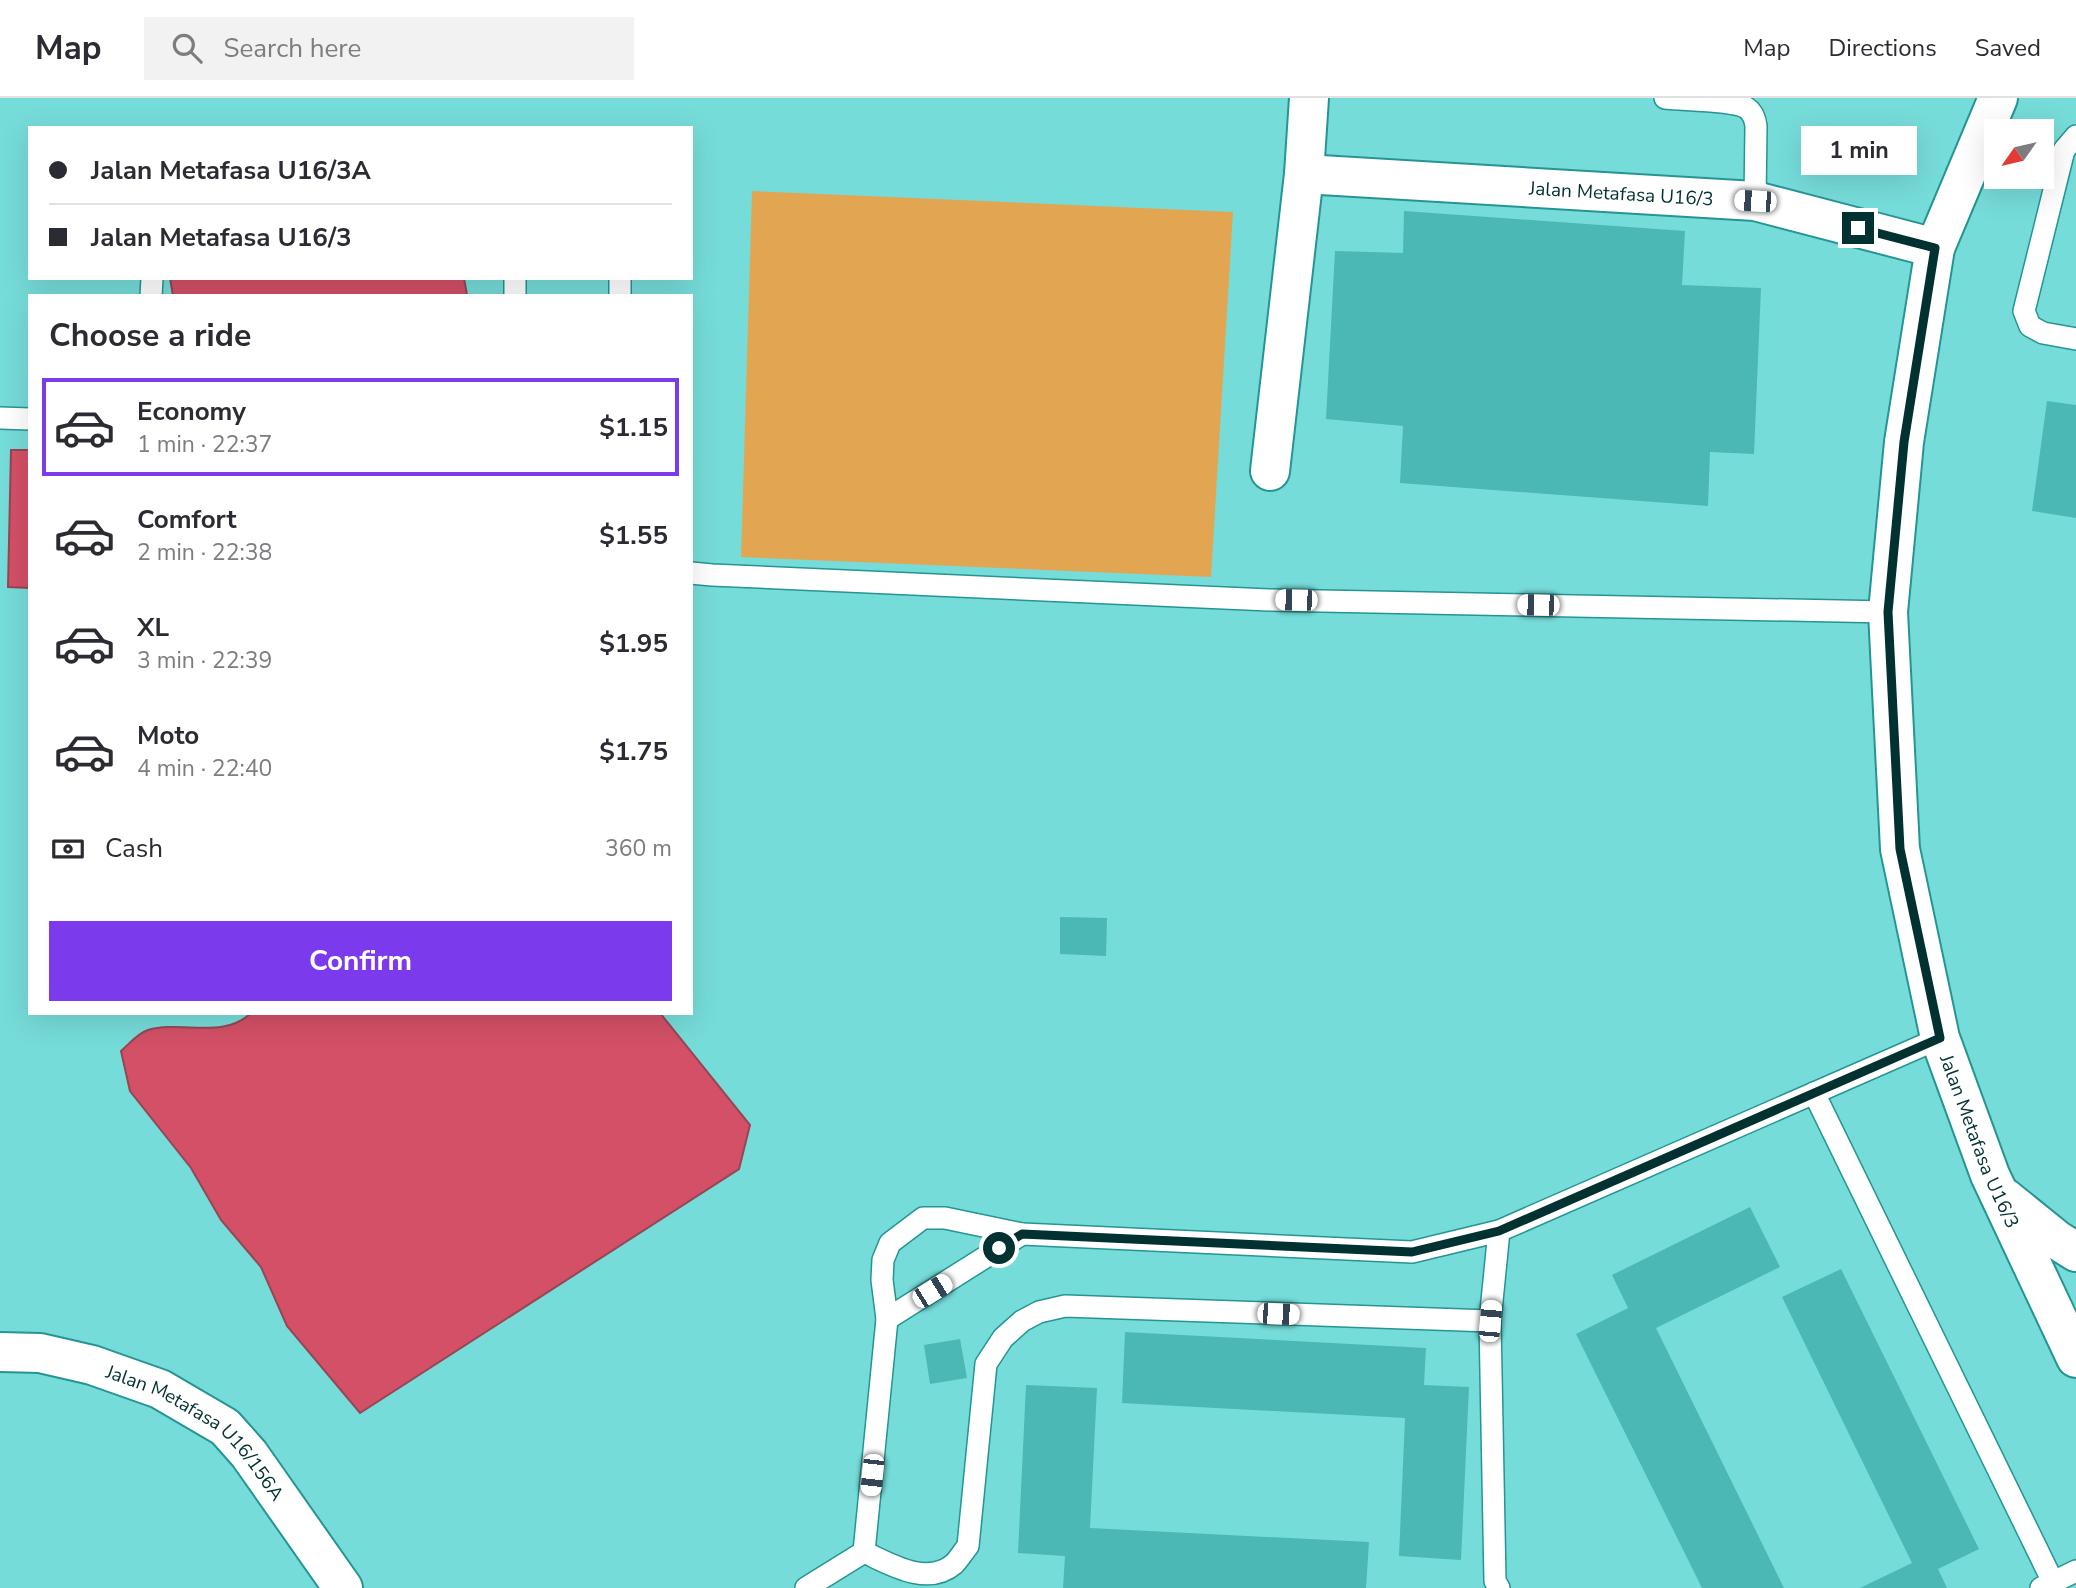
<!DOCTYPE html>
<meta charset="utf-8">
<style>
:root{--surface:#fff;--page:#f2f2f3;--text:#2b2b33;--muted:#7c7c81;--line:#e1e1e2;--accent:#7c3aed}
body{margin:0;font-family:"Nunito Sans",sans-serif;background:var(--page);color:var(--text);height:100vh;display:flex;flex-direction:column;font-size:26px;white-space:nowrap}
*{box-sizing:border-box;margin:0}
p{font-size:23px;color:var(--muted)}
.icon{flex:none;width:38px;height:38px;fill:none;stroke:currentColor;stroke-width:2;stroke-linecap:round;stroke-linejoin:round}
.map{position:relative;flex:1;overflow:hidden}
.details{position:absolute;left:28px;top:196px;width:665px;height:721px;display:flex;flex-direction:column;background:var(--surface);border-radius:0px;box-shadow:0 7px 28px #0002}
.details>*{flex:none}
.banner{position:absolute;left:28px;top:28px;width:665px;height:154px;border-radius:0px;box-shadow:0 7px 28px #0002;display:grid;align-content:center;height:154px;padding:0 21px;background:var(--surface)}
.needle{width:46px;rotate:236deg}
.tools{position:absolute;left:1984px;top:21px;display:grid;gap:14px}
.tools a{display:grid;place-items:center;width:70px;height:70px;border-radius:0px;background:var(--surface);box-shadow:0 7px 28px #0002;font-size:35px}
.end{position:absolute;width:32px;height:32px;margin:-16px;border:9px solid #013130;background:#fff;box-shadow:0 0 0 4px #fff}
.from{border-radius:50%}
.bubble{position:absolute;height:49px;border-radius:0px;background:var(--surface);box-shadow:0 7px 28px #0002;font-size:23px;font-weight:700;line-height:49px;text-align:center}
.car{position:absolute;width:21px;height:42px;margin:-21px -10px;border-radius:9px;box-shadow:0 0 5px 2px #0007;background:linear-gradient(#fff 24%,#345 0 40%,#fff 0 76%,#345 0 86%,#fff 0)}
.banner b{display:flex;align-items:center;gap:24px;height:66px;font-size:26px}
.banner b+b{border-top:2px solid var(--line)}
.banner i{width:18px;height:18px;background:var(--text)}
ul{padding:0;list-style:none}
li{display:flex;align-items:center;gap:21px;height:98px;margin:0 14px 10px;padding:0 7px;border:4px solid transparent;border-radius:0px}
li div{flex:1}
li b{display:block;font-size:26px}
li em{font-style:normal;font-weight:700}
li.on{border-color:var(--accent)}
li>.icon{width:63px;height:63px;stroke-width:1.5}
h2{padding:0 21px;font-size:32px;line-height:84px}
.pay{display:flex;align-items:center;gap:18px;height:77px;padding:0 21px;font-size:26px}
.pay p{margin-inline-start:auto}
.cta{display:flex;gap:14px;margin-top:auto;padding:14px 21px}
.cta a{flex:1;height:80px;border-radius:0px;background:var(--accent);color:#fff;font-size:28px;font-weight:700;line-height:80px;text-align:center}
header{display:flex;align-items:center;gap:42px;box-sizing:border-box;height:98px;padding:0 35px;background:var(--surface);border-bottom:2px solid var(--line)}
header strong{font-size:33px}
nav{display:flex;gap:38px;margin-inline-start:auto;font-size:24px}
.search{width:490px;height:63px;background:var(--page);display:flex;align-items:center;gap:18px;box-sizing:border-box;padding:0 24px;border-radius:0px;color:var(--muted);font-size:26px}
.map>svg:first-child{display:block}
</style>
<header>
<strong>Map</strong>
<div class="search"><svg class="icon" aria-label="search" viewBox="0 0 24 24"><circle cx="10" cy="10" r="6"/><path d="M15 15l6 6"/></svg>Search here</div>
<nav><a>Map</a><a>Directions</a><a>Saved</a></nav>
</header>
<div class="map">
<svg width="2076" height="1490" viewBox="0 0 2076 1490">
<rect width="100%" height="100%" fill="#76dcd9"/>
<polygon fill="#e2a653" points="752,93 1233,114 1211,479 741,459"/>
<g fill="#d35066" stroke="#944756" stroke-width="2">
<polygon points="170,180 464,180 467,197 173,198"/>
<polygon points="11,352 30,352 30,490 8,489"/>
<path d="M251,915H660L750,1027L739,1071L360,1315L287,1228L261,1169L221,1122L191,1070L130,993L121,953C129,946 138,935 148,932C181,922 223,942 251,915Z"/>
</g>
<g fill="#4bb8b6">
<polygon points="1404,113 1685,133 1682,187 1761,190 1754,356 1710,354 1708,408 1400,385 1403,328 1326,321 1335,153 1403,155"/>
<polygon points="2047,303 2076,307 2076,420 2032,413"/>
<polygon points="1060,819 1107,820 1106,858 1060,856"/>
<polygon points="1750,1109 1780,1169 1656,1230 1784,1490 1702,1490 1576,1236 1628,1210 1612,1177"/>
<polygon points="1841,1171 1979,1451 1938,1471 1947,1490 1860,1490 1912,1465 1782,1199"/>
<polygon points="1125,1234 1426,1250 1424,1287 1469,1289 1461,1462 1399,1458 1405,1320 1122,1305"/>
<polygon points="960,1241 967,1280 930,1286 924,1247"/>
<polygon points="1026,1287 1097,1290 1090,1430 1369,1444 1366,1490 1063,1490 1065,1458 1018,1455"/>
</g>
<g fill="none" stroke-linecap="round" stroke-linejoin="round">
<defs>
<g id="service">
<path d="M1665,0C1683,2 1731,2 1745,9C1752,13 1755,20 1756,28L1755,103"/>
<polyline points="2076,38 2064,52 2024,213 2030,228 2043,235 2076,241"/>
<polyline points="515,180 515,198"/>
<polyline points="620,180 620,198"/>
<polyline points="151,198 152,180"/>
<polyline points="0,320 30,321"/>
<polyline points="691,475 712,477 1269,502 1888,514"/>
<polyline points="1814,995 2053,1484"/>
<polyline points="887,1221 882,1182 883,1162 890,1145 923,1120 945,1120 1022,1136"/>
<path d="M864,1454C890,1466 927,1489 954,1466C959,1461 963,1454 968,1448L986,1266L1003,1240L1022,1223L1039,1214L1065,1208L1490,1223"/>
<polyline points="806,1490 864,1454 887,1221 1022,1136 1412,1154 1499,1133 1940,940"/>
<polyline points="1499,1490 1495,1483 1490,1223 1499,1133"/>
<polyline points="2041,1490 2076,1473"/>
</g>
<g id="minor">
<path id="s1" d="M1304,76L1755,103L1935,150"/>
<polyline points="1270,373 1304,76 1309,0"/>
<path id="s2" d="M0,1254L40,1255L92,1267L160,1291L225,1329L249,1356L343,1490"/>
</g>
<g id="tertiary">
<path id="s3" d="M1998,0L1935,150L1904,344L1888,514L1900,751L1940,940L1990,1077L2076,1260"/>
<polyline points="2005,1100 2057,1142 2076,1154"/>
</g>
</defs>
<use href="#service" stroke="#259593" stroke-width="24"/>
<use href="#minor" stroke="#259593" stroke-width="42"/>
<use href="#tertiary" stroke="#259593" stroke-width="42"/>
<use href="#service" stroke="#fff" stroke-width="21"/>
<use href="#minor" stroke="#fff" stroke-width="38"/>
<use href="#tertiary" stroke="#fff" stroke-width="38"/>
</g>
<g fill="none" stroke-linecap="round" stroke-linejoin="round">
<polyline stroke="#013130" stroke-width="9" points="999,1150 1022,1136 1412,1154 1499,1133 1940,940 1900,751 1888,514 1904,344 1935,150 1858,130"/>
</g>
<g text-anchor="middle" stroke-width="6" stroke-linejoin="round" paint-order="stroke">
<g font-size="19" fill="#013130" stroke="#76dcd9">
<text dy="7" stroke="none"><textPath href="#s1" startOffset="318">Jalan Metafasa U16/3</textPath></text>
<text dy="7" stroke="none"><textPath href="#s3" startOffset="1071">Jalan Metafasa U16/3</textPath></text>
<text dy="7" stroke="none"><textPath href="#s2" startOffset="220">Jalan Metafasa U16/156A</textPath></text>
</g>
</g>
</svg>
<div class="tools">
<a><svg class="needle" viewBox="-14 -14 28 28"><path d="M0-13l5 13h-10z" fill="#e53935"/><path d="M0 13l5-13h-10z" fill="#7c7c81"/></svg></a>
</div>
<i class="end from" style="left:999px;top:1150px"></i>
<i class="end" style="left:1858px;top:130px"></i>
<div class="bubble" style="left:1801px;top:28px;width:116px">1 min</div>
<i class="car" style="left:1755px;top:103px;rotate:273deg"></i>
<i class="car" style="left:1296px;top:502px;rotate:271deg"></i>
<i class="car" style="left:1538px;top:507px;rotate:271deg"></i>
<i class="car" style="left:932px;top:1193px;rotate:58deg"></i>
<i class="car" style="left:1278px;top:1216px;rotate:92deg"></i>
<i class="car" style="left:1490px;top:1223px;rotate:5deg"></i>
<i class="car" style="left:872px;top:1377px;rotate:186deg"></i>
<div class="banner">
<b><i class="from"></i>Jalan Metafasa U16/3A</b>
<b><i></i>Jalan Metafasa U16/3</b>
</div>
<section class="details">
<h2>Choose a ride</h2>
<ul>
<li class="on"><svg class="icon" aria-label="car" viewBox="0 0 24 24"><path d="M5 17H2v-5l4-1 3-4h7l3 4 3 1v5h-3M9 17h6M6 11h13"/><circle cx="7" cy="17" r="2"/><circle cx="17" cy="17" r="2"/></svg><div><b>Economy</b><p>1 min · 22:37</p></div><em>$1.15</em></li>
<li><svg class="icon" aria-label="car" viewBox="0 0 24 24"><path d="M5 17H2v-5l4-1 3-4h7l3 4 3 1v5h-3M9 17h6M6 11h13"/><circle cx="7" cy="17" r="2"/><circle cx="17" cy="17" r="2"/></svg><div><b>Comfort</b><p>2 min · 22:38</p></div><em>$1.55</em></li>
<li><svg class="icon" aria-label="car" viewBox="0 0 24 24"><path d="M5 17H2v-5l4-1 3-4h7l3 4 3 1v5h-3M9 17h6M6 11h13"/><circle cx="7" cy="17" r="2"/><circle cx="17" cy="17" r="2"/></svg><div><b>XL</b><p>3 min · 22:39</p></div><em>$1.95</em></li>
<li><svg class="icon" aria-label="car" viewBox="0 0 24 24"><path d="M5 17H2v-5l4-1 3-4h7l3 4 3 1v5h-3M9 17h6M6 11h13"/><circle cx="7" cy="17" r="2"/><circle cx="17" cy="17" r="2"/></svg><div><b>Moto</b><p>4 min · 22:40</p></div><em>$1.75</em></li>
</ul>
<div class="pay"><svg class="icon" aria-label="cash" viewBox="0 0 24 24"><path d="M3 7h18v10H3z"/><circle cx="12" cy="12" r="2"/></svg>Cash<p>360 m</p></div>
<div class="cta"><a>Confirm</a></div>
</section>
</div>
